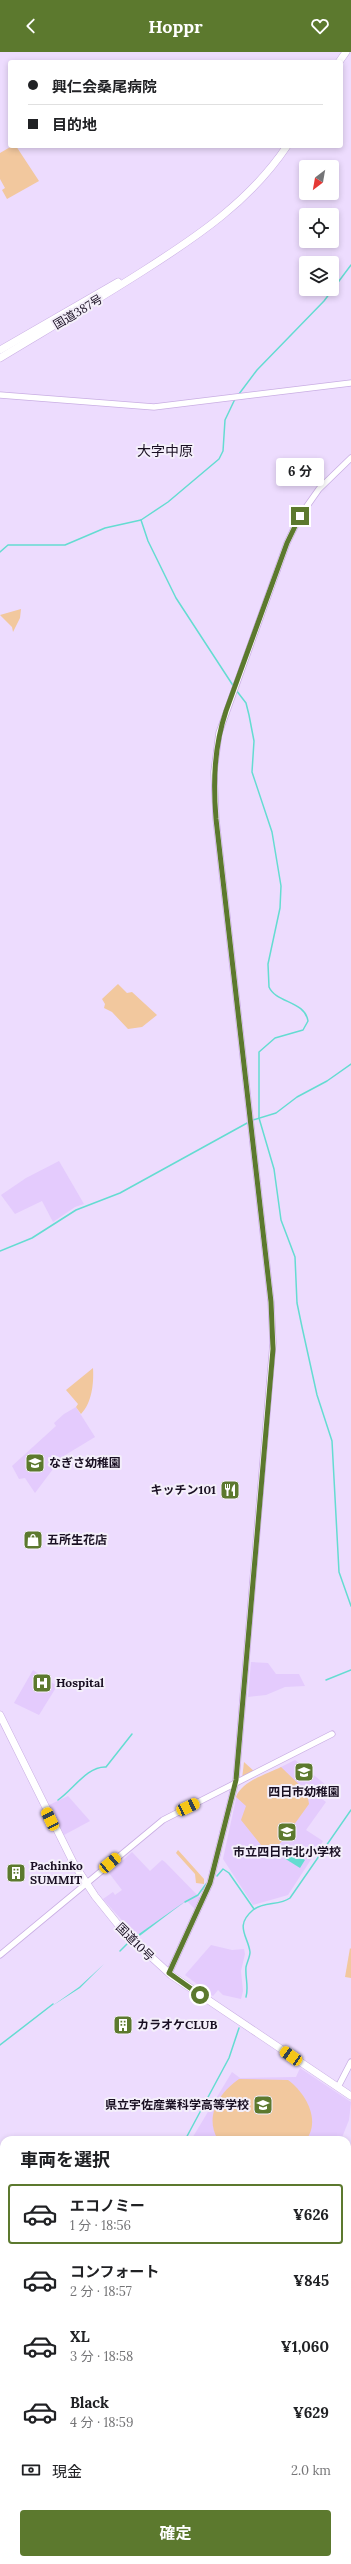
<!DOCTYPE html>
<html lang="ja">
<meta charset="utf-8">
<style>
:root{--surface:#fff;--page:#f2f2f2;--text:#202124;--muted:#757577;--line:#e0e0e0;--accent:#5c792e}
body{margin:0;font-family:Lora,"Noto Sans JP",serif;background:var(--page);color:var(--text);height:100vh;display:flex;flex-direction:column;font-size:15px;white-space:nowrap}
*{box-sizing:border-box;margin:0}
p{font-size:13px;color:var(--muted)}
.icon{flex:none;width:22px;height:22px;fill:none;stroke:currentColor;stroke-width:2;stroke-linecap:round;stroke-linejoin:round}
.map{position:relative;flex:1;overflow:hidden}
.details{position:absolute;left:0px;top:2084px;width:351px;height:428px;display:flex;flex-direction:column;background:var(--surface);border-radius:12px 12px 0 0;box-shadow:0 2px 6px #0003}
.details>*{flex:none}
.guide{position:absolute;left:8px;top:8px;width:335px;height:88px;border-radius:4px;box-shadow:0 2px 6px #0003;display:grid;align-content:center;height:88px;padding:0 20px;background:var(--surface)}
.needle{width:26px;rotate:211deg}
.controls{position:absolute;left:299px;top:108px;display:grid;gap:8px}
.controls a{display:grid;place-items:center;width:40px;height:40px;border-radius:4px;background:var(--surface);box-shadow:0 2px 6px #0003;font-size:20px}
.end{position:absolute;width:18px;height:18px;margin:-9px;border:5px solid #5c792e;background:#fff;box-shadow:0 0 0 2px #fff}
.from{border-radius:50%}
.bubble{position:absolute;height:28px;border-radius:4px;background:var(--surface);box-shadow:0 2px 6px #0003;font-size:13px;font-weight:700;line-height:28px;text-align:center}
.car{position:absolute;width:12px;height:24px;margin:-12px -6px;border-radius:5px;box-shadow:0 0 3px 1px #0007;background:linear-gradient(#f5c518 24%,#345 0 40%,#f5c518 0 76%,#345 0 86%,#f5c518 0)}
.guide b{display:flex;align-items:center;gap:14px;height:38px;font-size:15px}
.guide b+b{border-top:1px solid var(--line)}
.guide i{width:10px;height:10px;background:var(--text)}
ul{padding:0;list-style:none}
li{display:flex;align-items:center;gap:12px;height:60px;margin:0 8px 6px;padding:0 12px;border:2px solid transparent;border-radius:4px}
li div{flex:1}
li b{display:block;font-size:15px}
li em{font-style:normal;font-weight:700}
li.active{border-color:var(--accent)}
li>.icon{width:36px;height:36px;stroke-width:1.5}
h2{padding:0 20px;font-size:18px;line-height:48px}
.pay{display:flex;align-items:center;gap:10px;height:44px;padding:0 20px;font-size:15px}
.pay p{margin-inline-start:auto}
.cta{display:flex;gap:8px;margin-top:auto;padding:8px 20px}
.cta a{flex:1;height:46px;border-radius:4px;background:var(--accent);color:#fff;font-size:16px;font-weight:700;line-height:46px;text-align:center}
header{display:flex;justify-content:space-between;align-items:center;height:52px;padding:0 20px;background:var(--accent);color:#fff;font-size:18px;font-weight:700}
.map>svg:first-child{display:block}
</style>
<header><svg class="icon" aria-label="back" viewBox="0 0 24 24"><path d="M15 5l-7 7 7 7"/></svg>Hoppr<svg class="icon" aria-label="heart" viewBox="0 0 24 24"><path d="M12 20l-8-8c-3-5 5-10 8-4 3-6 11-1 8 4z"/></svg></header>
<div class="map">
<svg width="351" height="2512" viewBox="0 0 351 2512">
<rect width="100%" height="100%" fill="#eddcfe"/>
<g fill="#e4cbfd">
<polygon points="59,1109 84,1152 75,1155 53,1170 42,1149 15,1162 1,1143 26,1126"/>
<polygon points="76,1355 95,1385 62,1405 35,1441 25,1426 19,1427 12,1414 56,1374 54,1371 64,1362"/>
<polygon points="251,1610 268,1611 276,1622 299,1622 305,1634 285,1635 266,1643 248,1645"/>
<polygon points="33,1618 57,1634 39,1663 14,1651"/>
<polygon points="295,1708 326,1733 318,1744 326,1750 306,1778 323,1789 288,1843 253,1853 223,1807 237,1742 247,1732"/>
<polygon points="68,1744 90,1769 64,1783 49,1753"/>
<polygon points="132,1800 150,1819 162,1808 165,1810 202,1848 197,1859 187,1849 136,1884 103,1847 113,1840 115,1843 122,1838 109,1821"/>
<polygon points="211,1893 232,1898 244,1897 245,1902 241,1919 243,1939 241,1947 223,1943 218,1938 213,1944 185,1923"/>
<polygon points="300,2016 351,2050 349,2068 341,2088 191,2088 232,2020 240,2026 296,2025"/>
<polygon points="347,2150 351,2152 351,2167 347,2166"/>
</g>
<g fill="#f2c89e">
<polygon points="12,94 16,94 39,129 7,147 2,138 5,136 0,127 0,101"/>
<polygon points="21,557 20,566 13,580 12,575 0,563"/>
<polygon points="118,932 127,941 132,940 157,963 142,975 128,977 112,960 104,956 105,952 102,947"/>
<path d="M93,1316C94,1331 92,1351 81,1362L76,1355L78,1352L66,1338Z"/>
<polygon points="244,1710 256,1721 242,1727"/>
<path d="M281,1715L307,1740L309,1752L283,1788L269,1803L241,1768L246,1754L236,1745C242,1729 267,1722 281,1715Z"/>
<polygon points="178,1798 204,1827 204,1832 196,1831 195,1822 176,1801"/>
<polygon points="350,1896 351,1897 351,1926 345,1925"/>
<path d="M239,2027L288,2028C306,2041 321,2069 306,2088H218C204,2064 219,2041 239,2027Z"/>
</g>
<g fill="#64dcd1">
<polygon points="290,1798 305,1808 300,1816 284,1806"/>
<polygon points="187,1848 137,1886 136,1884"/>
<polygon points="104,1912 80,1936 52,1954 79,1935"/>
</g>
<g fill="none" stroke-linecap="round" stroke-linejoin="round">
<g stroke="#64dcd1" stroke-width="1.5">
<polyline points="239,342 257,318 324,249 351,213"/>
<polyline points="141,468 148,489 176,546 234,635"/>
<polyline points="0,500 8,493 65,493 105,476 141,468 168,450 219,407 223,399 225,368 235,347"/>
<path d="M236,638L246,651L249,663L254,689L252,720L272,780L281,834L280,856L268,912L269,935C276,951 305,949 308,969L303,978L275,986L259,1000V1066L274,1117L281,1168L295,1205L297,1251L302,1275L317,1343L332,1389L339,1520L351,1554"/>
<polyline points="253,1068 276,1061 297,1045 327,1029 351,1012"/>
<polyline points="0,1199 32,1186 76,1158 120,1141 249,1070"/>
<polyline points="326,1628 351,1618"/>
<path d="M58,1748C73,1738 87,1714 106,1715L132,1682"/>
<polyline points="217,1824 223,1817 229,1821 254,1857"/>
<polyline points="185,1850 198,1843 206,1832"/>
<polyline points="120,1899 127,1892"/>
<path d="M246,1945C249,1934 245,1926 246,1915C247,1910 250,1905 250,1900C248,1884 234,1874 253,1858C264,1849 279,1854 290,1846L351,1758"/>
<polyline points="0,1993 53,1952"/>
<polyline points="185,2088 229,2006 239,1976"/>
<polyline points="0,2478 4,2476"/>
</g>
<defs>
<g id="secondary">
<polyline points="0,343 154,355 351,331"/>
<polyline points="0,1903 163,1768 332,1682"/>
<polyline points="169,1921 210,1831 236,1728 273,1291 271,1250 216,767 214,720 219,681 287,491 300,464 319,437 351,406"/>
<polyline points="338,2035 351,2010"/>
<polyline points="347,2212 351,2203"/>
<polyline points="241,2512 243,2508"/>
</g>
<g id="highway">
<polyline points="339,10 346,0"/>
<polyline points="0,298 118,230"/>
<path d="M0,306C48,277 96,249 143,219C198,184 250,149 287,94"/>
<polyline points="0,1663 74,1812 95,1844 124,1880 171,1923 351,2044"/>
</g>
</defs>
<use href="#secondary" stroke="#c9aee3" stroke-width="7"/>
<use href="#highway" stroke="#c9aee3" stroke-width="8"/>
<use href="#secondary" stroke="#fff" stroke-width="5.5"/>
<use href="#highway" stroke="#fff" stroke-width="7"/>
</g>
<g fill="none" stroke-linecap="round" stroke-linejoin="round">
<path stroke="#5c792e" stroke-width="5" d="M200,1943L169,1921L210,1831L236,1728L273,1297L271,1250L216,767C213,730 214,695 226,659L287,491L300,464"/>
</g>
<defs>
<symbol id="school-square" viewBox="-11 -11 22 22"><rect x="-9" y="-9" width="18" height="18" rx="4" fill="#5c792e" stroke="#f4effa"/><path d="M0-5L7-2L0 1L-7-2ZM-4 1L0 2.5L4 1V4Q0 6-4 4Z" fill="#fff"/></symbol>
<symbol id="restaurant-square" viewBox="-11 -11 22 22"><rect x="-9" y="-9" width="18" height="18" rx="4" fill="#5c792e" stroke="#f4effa"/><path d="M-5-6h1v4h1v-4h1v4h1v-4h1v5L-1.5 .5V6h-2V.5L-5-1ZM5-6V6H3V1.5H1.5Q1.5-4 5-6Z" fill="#fff"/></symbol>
<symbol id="shop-square" viewBox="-11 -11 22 22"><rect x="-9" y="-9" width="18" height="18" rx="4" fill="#5c792e" stroke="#f4effa"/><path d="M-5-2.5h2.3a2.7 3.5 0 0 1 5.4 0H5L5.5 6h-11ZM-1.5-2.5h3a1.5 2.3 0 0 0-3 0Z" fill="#fff"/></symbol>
<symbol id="hospital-square" viewBox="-11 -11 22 22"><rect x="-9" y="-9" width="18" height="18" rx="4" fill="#5c792e" stroke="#f4effa"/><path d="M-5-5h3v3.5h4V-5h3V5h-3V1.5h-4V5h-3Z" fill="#fff"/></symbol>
<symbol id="building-square" viewBox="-11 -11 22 22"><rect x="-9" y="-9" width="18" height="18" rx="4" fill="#5c792e" stroke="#f4effa"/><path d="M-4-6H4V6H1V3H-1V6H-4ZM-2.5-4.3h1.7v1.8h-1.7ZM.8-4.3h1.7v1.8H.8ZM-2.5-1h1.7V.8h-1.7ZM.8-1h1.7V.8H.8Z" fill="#fff"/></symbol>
</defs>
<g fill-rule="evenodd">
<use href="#school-square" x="24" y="1400" width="22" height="22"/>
<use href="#restaurant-square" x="219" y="1427" width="22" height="22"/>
<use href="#shop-square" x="22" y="1477" width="22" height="22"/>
<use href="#hospital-square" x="31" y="1620" width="22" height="22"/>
<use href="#school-square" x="293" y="1709" width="22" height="22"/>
<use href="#school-square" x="276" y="1769" width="22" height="22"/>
<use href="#building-square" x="5" y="1810" width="22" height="22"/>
<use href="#building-square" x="112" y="1962" width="22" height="22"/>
<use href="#school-square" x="252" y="2042" width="22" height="22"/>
</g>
<g text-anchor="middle" stroke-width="4" stroke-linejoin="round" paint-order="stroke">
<g font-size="12" fill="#190f22" stroke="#f4effa">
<text transform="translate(78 260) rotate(-31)" y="4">国道387号</text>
<text transform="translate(135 1890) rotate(45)" y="4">国道10号</text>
</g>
<g font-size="12" font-weight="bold" fill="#190f22" stroke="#f4effa" text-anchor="start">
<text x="49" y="1415">なぎさ幼稚園</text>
<text x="216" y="1442" text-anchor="end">キッチン101</text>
<text x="47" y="1492">五所生花店</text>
<text x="56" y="1635">Hospital</text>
<text x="304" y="1744" text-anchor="middle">四日市幼稚園</text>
<text x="287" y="1804" text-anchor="middle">市立四日市北小学校</text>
<text x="30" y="1818">Pachinko<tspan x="30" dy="14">SUMMIT</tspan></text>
<text x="137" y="1977">カラオケCLUB</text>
<text x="249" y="2057" text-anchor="end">県立宇佐産業科学高等学校</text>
</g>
<g font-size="14" fill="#190f22" stroke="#f4effa">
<text x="165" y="404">大字中原</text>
</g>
</g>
</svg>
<div class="controls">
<a><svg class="needle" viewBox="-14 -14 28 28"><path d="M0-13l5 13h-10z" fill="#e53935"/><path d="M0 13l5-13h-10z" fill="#757577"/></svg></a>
<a><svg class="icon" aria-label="locate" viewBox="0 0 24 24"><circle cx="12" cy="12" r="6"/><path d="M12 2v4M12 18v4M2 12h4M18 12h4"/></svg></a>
<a><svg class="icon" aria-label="layers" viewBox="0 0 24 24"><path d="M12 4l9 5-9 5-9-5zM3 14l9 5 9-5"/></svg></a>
</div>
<i class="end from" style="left:200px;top:1943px"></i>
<i class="end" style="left:300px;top:464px"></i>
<div class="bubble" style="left:276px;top:406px;width:48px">6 分</div>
<i class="car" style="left:188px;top:1755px;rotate:65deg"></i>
<i class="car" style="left:50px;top:1767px;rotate:334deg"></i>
<i class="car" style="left:110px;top:1811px;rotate:50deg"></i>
<i class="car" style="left:291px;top:2004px;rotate:304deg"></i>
<div class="guide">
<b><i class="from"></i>興仁会桑尾病院</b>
<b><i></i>目的地</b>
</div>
<section class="details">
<h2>車両を選択</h2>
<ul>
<li class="active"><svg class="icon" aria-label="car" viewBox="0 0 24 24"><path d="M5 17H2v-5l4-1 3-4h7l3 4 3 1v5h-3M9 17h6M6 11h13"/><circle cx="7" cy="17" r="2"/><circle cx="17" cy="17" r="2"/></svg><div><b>エコノミー</b><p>1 分 · 18:56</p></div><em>¥626</em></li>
<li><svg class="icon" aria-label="car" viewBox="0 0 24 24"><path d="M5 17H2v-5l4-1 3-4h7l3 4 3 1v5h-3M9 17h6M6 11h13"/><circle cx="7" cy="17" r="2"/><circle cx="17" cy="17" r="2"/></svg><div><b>コンフォート</b><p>2 分 · 18:57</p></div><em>¥845</em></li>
<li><svg class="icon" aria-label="car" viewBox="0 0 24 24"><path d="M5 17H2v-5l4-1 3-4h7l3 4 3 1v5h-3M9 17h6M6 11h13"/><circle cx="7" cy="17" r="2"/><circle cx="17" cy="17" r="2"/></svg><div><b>XL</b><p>3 分 · 18:58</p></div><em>¥1,060</em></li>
<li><svg class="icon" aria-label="car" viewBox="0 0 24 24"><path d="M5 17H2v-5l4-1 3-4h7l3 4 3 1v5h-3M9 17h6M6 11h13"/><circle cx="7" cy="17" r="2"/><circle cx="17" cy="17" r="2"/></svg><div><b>Black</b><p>4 分 · 18:59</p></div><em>¥629</em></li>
</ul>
<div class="pay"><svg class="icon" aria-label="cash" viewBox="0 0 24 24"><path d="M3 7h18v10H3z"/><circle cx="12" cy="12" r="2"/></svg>現金<p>2.0 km</p></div>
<div class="cta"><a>確定</a></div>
</section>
</div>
